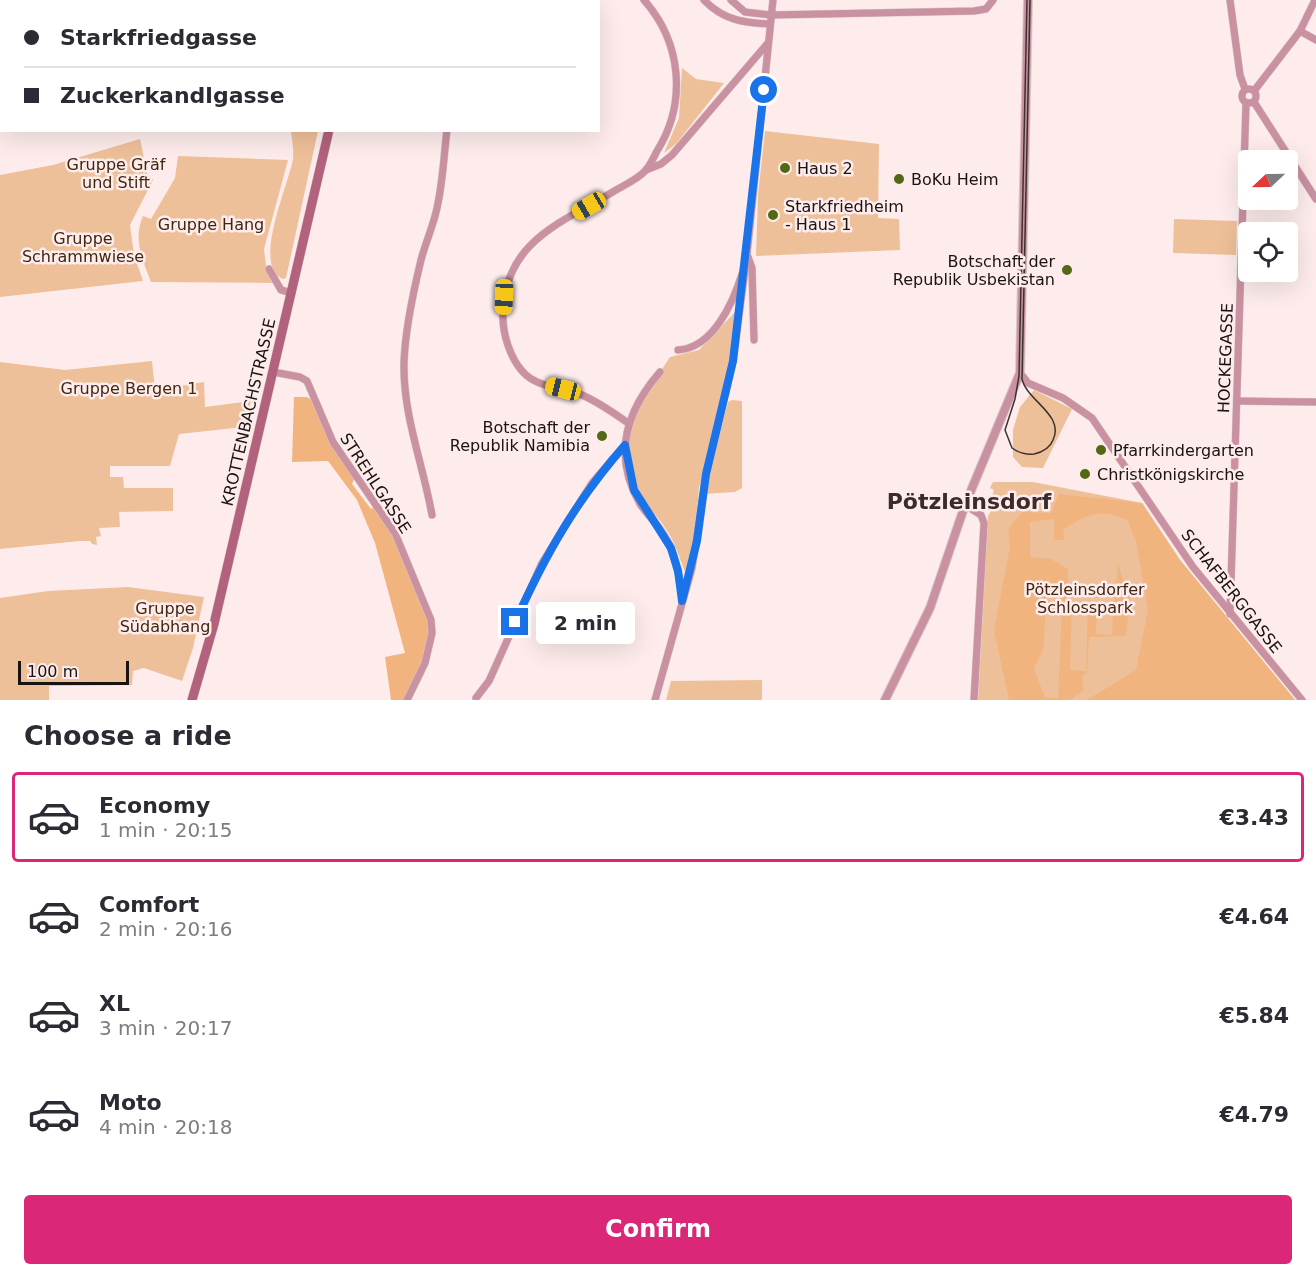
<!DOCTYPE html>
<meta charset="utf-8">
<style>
:root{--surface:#fff;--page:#f7f7f7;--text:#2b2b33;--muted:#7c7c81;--line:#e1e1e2;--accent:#db2777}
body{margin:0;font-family:"DejaVu Sans",sans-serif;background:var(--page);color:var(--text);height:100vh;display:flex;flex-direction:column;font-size:22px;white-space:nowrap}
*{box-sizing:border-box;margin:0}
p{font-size:20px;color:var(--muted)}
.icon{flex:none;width:33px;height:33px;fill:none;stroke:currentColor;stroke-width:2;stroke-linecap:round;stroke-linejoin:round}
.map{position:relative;height:700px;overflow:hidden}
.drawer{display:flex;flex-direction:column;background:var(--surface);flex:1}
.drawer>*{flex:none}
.hud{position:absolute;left:0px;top:0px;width:600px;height:132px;box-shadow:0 6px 24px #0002;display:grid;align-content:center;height:132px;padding:0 24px;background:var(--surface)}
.needle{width:39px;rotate:248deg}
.tools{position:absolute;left:1238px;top:150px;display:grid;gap:12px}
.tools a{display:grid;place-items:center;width:60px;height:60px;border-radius:6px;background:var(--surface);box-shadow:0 6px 24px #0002;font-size:30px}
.scale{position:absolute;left:18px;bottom:15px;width:111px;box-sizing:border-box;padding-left:6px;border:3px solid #1a1313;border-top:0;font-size:16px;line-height:21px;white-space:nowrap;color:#1a1313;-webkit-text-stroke:4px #fdeceb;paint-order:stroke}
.end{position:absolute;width:27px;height:27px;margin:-14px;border:8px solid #1a73e8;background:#fff;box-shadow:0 0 0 3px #fff}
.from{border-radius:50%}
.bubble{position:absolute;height:42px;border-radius:6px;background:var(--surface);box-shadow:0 6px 24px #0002;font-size:20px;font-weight:700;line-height:42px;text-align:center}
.car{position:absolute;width:18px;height:36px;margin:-18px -9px;border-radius:8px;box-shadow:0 0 4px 2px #0007;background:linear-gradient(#f5c518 24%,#345 0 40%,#f5c518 0 76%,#345 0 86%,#f5c518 0)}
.hud b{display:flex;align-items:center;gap:21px;height:57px;font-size:22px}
.hud b+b{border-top:2px solid var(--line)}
.hud i{width:15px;height:15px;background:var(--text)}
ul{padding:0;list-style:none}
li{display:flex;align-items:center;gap:18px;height:90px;margin:0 12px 9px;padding:0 12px;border:3px solid transparent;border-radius:6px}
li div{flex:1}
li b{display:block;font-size:22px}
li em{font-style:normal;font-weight:700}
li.selected{border-color:var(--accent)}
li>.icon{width:54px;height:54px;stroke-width:1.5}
h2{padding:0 24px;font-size:27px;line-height:72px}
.action{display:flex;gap:12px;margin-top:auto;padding:12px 24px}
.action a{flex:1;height:69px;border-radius:6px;background:var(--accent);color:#fff;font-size:24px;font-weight:700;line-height:69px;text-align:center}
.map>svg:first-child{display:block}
</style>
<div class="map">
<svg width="1316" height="700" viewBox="0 0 1316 700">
<rect width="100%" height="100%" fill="#fdeceb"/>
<g fill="#eec099">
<polygon points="682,68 696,79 724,83 676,144 664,153 679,118"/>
<path d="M291,131H318L286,278L283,279C251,266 289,184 293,159C294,150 292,140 291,131Z"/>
<polygon points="765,131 879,144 878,218 899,219 900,250 756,256 758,195"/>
<polygon points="140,139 147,173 153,180 130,225 134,255 143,281 0,297 0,175 53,165"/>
<path d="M178,156L288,160L264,249L266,266L272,283L151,282C142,259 133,239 143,216L151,219L175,178Z"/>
<polygon points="1174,219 1237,221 1236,255 1173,253"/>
<path d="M736,311L728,378L699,488L694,547L685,572C679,556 674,540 664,526C659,518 651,512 646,504C609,446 637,407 670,357L699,350Z"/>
<polygon points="152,361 155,390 204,382 205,407 251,401 244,427 179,434 170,466 110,466 110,477 123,477 124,488 173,488 173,511 119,512 120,527 99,528 101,536 96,537 97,545 92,544 90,541 80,541 0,549 0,362 65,370"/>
<polygon points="1034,390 1072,409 1043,468 1022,467 1013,457 1013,430 1020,407"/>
<polygon points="732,400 742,401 742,488 735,492 704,494 728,402"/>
<polygon points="993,482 1033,482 1142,503 1180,560 1295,700 978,700 988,516 991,511 984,505 987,496 992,496 994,490 990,488"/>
<polygon points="128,587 204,597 193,648 182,681 144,668 133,671 132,685 49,686 49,700 0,700 0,598 48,591"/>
<polygon points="762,680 762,700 666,700 671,681"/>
</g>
<g fill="#f1b47f" fill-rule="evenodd">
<path d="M294,397H307L313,401L329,441L354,479L352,484L371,509L376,506C390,526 430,608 430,630C430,655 415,678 404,700H391L385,657L405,653L375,543L357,500L328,461L292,462Z"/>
<path d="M1059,494L1142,503L1180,560L1295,700H1087L1136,670L1148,610L1136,542L1128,521C1102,507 1087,514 1063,530L1065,540H1054V519L1030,522V557L1051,559L1068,569L1067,604L1114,605L1118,564L1130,599L1126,636L1089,637L1087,672L1082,677L1084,690L1070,700H1009L994,631L1010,546L1008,529L1022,512L1051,513ZM1046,585L1063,586L1058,698L1045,697L1034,669L1044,648ZM1072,604L1088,605L1086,671L1070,670ZM1097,608L1113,609L1112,635L1096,634Z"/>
</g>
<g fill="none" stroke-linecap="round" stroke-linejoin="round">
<defs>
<g id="minor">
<polyline points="516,0 516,2"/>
<path d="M704,0C723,20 744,23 770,24"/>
<polyline points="731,0 745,12 771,15 974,11 986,9 993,0"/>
<polyline points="1230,0 1240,75 1245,89"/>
<polyline points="405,2 407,0"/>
<polyline points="580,2 581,0"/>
<polyline points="1300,31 1316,40"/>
<circle cx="1249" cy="96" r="7"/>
<polyline points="1254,91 1300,31 1315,0"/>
<polyline points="1254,102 1316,199"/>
<polyline points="646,170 661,164 672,155 768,43"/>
<polyline points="748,257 752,268 754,340"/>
<polyline points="269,269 281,290 292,293"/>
<path d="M678,350C713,348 733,303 742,274"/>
<polyline points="273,372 300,377 307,381 333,442 395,533 431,620 432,633 425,663 407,700"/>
<path d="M660,372C626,411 612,455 640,504C646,513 654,521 660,529C674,548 679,572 682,595"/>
<polyline points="1020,373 1028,383 1063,398 1092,418 1193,567 1302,700"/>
<polyline points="1237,401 1316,402"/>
<path d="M628,423C614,413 598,402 582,395C563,387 537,388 523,372C510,358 502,333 503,313C505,243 558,224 611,193C622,186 637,180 645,171C650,166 654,157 657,151C687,103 682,43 644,0"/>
<polyline points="965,505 981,515 984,523 974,700"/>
<path d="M432,515C423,464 403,416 404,363C405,329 413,293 421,260C426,241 435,222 438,203C443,179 444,154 447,130"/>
<polyline points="1230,614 1246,103"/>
<polyline points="476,698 489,681 542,563 592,483 625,445"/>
<polyline points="655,700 692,568 706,475 733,361 747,254 773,0"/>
</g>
<polyline id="tertiary" points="885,700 930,608 965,505 1020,373 1028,0"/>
<g id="secondary">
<polyline points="359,2 359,0"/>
<polyline points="192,700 214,624 329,130"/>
</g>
</defs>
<use href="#minor" stroke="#d9c9c8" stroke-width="8"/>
<use href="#tertiary" stroke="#d9c9c8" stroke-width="10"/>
<use href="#secondary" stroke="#d9c9c8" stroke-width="10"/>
<use href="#minor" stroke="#ca91a2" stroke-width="7"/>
<use href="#tertiary" stroke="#ca91a2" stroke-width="8"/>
<use href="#secondary" stroke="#b2627c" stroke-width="9"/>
<path stroke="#3b3332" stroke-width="1.5" d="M1027,0L1019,376L1015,399L1005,430L1012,448C1019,453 1025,455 1034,454C1043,452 1050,448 1053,440C1065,415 1027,401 1022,379L1030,0"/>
</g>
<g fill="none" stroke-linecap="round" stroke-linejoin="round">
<path stroke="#1a73e8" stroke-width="8" d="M515,622C546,554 575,502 625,445L634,490L671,548L678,571L682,601L697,541L706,474L733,361L764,90"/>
</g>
<g fill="#536714" stroke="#fdeceb" stroke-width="2">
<circle cx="785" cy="168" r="6"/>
<circle cx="899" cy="179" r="6"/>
<circle cx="773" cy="215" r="6"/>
<circle cx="1067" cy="270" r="6"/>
<circle cx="602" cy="436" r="6"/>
<circle cx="1101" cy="450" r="6"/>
<circle cx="1085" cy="474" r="6"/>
</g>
<g text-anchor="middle" stroke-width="5" stroke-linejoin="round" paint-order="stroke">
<g font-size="16" fill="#402710" stroke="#fdeceb">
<text x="116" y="170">Gruppe Gräf<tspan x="116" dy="18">und Stift</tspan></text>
<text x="211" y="230">Gruppe Hang</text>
<text x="83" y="244">Gruppe<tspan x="83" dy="18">Schrammwiese</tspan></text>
<text x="129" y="394">Gruppe Bergen 1</text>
<text x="1085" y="595">Pötzleinsdorfer<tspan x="1085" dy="18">Schlosspark</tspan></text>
<text x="165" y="614">Gruppe<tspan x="165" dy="18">Südabhang</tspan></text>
</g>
<g font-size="16" fill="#1a1313" stroke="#fdeceb" text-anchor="start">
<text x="797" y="174">Haus 2</text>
<text x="911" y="185">BoKu Heim</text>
<text x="785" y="212">Starkfriedheim<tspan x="785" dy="18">- Haus 1</tspan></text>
<text x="1055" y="267" text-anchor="end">Botschaft der<tspan x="1055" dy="18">Republik Usbekistan</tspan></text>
<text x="590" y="433" text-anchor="end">Botschaft der<tspan x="590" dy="18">Republik Namibia</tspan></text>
<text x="1113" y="456">Pfarrkindergarten</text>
<text x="1097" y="480">Christkönigskirche</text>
</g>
<g font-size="16" fill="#1a1313" stroke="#fdeceb">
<text transform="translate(1225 358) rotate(-88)" y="6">HOCKEGASSE</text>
<text transform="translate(248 412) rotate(-77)" y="6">KROTTENBACHSTRASSE</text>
<text transform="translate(376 483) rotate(57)" y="6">STREHLGASSE</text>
<text transform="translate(1232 591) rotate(52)" y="6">SCHAFBERGGASSE</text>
</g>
<g font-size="22" font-weight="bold" fill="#3b2c2b" stroke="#fdeceb">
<text x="969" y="509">Pötzleinsdorf</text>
</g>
</g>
</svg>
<div class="tools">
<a><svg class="needle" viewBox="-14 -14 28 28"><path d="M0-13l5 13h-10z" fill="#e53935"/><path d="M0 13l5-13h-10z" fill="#7c7c81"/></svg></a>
<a><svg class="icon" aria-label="locate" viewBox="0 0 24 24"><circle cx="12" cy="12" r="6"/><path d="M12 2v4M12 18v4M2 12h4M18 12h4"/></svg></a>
</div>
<div class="scale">100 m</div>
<i class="end from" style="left:764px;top:90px"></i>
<i class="end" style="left:515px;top:622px"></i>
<div class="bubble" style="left:536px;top:602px;width:99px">2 min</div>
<i class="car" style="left:589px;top:206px;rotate:240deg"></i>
<i class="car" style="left:504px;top:297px;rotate:182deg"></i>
<i class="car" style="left:563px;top:389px;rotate:284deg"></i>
<div class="hud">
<b><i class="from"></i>Starkfriedgasse</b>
<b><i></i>Zuckerkandlgasse</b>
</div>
</div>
<section class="drawer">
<h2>Choose a ride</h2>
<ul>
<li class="selected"><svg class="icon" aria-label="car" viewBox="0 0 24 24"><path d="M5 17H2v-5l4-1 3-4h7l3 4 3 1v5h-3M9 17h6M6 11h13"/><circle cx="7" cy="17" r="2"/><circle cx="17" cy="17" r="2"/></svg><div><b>Economy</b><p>1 min · 20:15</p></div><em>€3.43</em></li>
<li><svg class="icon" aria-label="car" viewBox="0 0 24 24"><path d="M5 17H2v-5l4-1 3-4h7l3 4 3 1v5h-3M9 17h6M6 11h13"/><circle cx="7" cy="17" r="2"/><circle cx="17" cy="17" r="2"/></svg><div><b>Comfort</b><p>2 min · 20:16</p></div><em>€4.64</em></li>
<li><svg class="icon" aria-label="car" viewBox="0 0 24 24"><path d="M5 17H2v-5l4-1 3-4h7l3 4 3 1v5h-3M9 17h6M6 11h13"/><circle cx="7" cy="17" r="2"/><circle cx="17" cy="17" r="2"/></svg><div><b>XL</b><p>3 min · 20:17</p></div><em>€5.84</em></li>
<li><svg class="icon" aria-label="car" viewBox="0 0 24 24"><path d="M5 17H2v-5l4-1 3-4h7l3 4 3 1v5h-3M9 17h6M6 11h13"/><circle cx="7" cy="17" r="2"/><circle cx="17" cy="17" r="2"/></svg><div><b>Moto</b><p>4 min · 20:18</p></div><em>€4.79</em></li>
</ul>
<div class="action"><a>Confirm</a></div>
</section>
